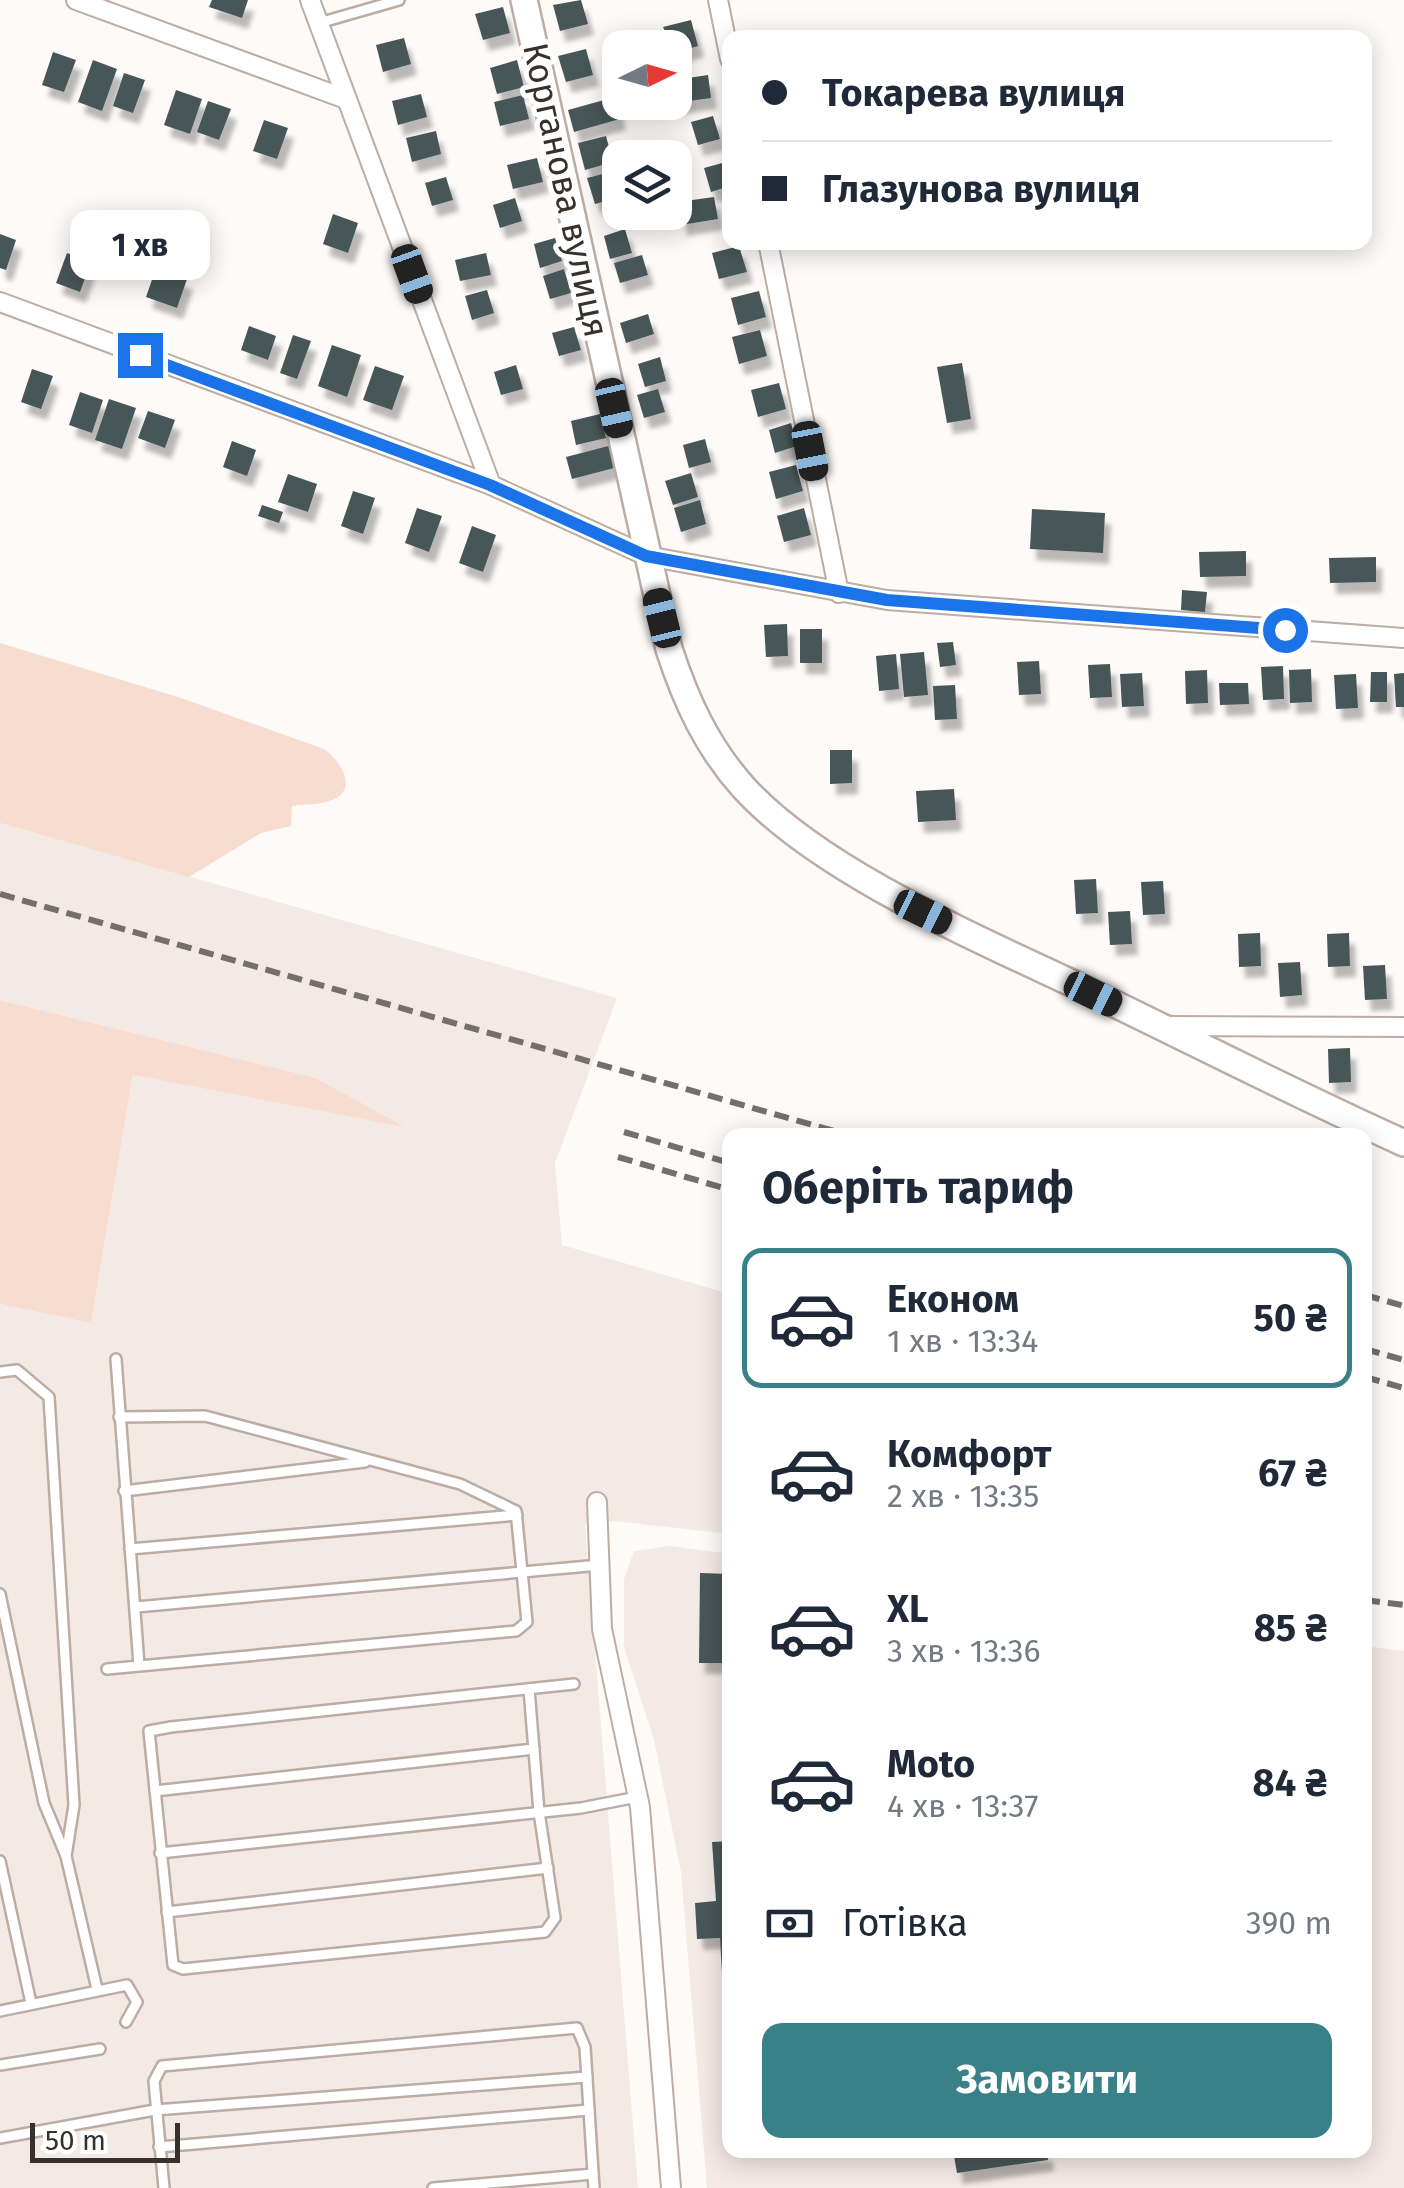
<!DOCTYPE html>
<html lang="uk">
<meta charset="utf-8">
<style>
:root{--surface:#fff;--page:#f6f6f7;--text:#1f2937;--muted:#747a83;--line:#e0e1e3;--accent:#398188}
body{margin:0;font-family:"Fira Sans",sans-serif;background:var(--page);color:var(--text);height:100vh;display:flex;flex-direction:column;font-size:38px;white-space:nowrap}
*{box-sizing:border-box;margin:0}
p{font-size:32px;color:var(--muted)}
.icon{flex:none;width:55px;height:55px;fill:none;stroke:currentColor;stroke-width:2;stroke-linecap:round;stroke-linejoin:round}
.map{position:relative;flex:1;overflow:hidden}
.details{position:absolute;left:722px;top:1128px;width:650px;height:1030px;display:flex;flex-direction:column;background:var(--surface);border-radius:20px;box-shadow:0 5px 25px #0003}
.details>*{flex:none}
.banner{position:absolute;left:722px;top:30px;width:650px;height:220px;border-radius:20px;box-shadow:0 5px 25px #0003;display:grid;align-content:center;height:220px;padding:0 40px;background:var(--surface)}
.needle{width:65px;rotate:85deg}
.tools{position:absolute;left:602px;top:30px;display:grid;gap:20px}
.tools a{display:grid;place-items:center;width:90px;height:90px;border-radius:20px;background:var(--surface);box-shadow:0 5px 25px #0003;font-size:50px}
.scale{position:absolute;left:30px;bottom:25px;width:150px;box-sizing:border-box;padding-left:10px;border:5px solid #37312d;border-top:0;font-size:28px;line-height:35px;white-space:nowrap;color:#37312d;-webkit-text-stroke:8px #fff;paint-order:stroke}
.end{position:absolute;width:45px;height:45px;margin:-22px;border:12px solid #1a73e8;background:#fff;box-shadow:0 0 0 5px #fff}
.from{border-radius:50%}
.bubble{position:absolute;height:70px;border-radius:20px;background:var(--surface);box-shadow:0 5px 25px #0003;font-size:32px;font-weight:700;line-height:70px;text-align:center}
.car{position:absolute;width:30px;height:60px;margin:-30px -15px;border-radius:12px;box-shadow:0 0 8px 2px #0007;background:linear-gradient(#222 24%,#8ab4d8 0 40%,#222 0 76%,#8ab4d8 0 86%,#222 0)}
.banner b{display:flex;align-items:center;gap:35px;height:95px;font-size:38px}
.banner b+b{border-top:2px solid var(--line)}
.banner i{width:25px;height:25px;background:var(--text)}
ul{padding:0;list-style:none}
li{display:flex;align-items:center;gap:30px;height:140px;margin:0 20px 15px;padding:0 20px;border:5px solid transparent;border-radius:20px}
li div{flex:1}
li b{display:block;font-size:38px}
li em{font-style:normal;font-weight:700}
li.active{border-color:var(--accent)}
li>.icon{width:90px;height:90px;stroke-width:1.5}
h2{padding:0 40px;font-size:45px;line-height:120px}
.pay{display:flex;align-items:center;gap:25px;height:110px;padding:0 40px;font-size:38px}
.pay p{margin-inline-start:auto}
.button{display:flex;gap:20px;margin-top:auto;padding:20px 40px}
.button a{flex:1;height:115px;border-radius:20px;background:var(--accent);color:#fff;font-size:40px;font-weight:700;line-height:115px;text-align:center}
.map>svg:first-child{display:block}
</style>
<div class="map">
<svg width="1404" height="2188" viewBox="0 0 1404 2188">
<defs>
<filter id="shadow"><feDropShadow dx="6" dy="11" stdDeviation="2.5" flood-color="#0004"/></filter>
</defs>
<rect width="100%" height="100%" fill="#fdfaf8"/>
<g fill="#f4eae5">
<polygon points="0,823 617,998 555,1163 562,1245 730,1294 730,1534 614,1521 585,1525 638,2188 0,2188 0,1304 91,1323 133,1075 402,1126 316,1078 0,1000"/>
<polygon points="670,1546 730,1554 730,2150 1365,2150 1365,1646 1404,1651 1404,2188 707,2188 681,1872 654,1740 624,1647 624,1579 634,1551"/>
</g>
<g fill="#f7ddcf">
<path d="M0,643L178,697L324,749C339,759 360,789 332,800C321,805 304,804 292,806L291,826L261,833L189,877L0,823Z"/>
<polygon points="0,1000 316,1078 405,1127 133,1075 91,1323 0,1304"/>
</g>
<g fill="#475759" filter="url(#shadow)">
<polygon points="212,0 248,0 242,18 209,7"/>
<polygon points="581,0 588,24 560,31 553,5"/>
<polygon points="503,7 510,33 483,40 475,14"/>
<polygon points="691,20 698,46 675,53 663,27"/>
<polygon points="404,38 411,64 383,72 376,45"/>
<polygon points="586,49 593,75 566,82 558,56"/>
<polygon points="53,52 76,60 64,92 42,85"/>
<polygon points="93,60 117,69 102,111 78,102"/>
<polygon points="517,60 524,87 497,94 490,68"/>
<polygon points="124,73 145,80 133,113 113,106"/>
<polygon points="708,75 711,98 675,103 675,80"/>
<polygon points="176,90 202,99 190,134 164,125"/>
<polygon points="421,94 427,117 398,125 392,101"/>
<polygon points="523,95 529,119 500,126 494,102"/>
<polygon points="615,97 620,119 574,132 568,110"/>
<polygon points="208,101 231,109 219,140 197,132"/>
<polygon points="713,116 720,139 698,145 691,122"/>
<polygon points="264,120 288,128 277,159 253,151"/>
<polygon points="436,131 441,154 412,162 406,138"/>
<polygon points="606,136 613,162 585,170 578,143"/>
<polygon points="537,158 543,182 513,189 507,165"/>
<polygon points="726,162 730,186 711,192 704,168"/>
<polygon points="615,171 620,197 595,204 587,178"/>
<polygon points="446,177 453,200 432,206 425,183"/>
<polygon points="714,197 718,219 681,225 678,202"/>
<polygon points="515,198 522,221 500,228 493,205"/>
<polygon points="333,214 358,223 348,253 323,244"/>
<polygon points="625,229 632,253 610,259 604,236"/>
<polygon points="0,234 16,240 6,270 0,268"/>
<polygon points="555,238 562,261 540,268 534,244"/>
<polygon points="739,246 747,272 719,279 712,253"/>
<polygon points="67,253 91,262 80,292 56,283"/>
<polygon points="486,253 491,275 460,281 455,260"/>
<polygon points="642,255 648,275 620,283 614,263"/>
<polygon points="156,268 187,279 177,308 146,297"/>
<polygon points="564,269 571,293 550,299 543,276"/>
<polygon points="487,290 494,313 472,320 465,296"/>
<polygon points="759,291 766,317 738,325 731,298"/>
<polygon points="648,314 654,334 626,343 620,323"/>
<polygon points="249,326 276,336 268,360 241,350"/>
<polygon points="574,327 581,350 559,356 552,333"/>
<polygon points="760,330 767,356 739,364 732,337"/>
<polygon points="293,335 311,341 297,379 280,373"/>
<polygon points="332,345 361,355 347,397 318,386"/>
<polygon points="660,357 666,381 645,387 638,364"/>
<polygon points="962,363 971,419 947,423 937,367"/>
<polygon points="516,365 523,389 501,395 494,372"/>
<polygon points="375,366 404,376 392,410 363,400"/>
<polygon points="32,369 53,376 41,409 21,402"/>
<polygon points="779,383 786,409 758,417 751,390"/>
<polygon points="658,389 665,412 644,418 637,395"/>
<polygon points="80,392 103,400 92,433 69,425"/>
<polygon points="109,399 136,408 122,449 95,440"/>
<polygon points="148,411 175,420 165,448 138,438"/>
<polygon points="600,414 606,438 576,445 571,421"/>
<polygon points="791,423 797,446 775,453 769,430"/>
<polygon points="705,439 711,462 689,468 683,445"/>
<polygon points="232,441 256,450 247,476 223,467"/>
<polygon points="612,445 618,467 572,479 566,457"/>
<polygon points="796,465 803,491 776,499 769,472"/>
<polygon points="691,473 698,497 673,505 665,481"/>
<polygon points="288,474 317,484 308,512 278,502"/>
<polygon points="353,491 375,498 363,534 341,526"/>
<polygon points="700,500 706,524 681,532 674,508"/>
<polygon points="262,505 283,512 279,523 258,516"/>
<polygon points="417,508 442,516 429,552 405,543"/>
<polygon points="804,508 811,535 784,542 777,516"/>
<polygon points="1032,509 1105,513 1103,553 1030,549"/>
<polygon points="472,526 496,535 483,572 459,563"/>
<polygon points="1246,551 1246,576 1200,577 1199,552"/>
<polygon points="1376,557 1376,582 1330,583 1329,558"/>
<polygon points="1182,590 1207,592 1205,612 1181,610"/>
<polygon points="787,624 788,656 766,657 764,625"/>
<rect x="800" y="629" width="22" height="34"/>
<polygon points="953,642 956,665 940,667 937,643"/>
<polygon points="924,652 928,695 904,697 900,654"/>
<polygon points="896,654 899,689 879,691 876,656"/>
<polygon points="1039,661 1041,694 1019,695 1017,662"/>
<polygon points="1110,664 1112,697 1090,698 1088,665"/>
<polygon points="1283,666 1284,699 1263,700 1261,667"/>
<polygon points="1311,669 1312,702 1290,703 1289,670"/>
<polygon points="1207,670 1208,703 1186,704 1185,671"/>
<polygon points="1371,672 1387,672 1387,702 1370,702"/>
<polygon points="1142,673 1144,706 1122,707 1120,674"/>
<polygon points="1404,673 1404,707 1396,707 1394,674"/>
<polygon points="1356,674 1358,708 1336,709 1334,675"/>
<polygon points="1219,683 1248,683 1249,704 1220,705"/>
<polygon points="955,685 957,719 935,720 933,686"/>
<polygon points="830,750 852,750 852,783 830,784"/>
<polygon points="954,789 956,820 918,822 916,791"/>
<polygon points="1096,879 1098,913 1076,914 1074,880"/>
<polygon points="1163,881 1165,914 1143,915 1141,882"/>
<polygon points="1130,911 1132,944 1110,945 1108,912"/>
<polygon points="1260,933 1261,966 1239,967 1238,934"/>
<polygon points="1349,933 1350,966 1328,967 1327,934"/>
<polygon points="1300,962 1302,995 1280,997 1278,963"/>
<polygon points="1385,965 1387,999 1365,1000 1363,966"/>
<polygon points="1350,1048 1351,1082 1329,1083 1328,1049"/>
<polygon points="700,1573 730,1574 730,1663 699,1663"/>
<polygon points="730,1841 730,1990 723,1990 720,1938 697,1939 695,1903 716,1901 712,1842"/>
<polygon points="953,2150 1047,2150 1048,2160 957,2173"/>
</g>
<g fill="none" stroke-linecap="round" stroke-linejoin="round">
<defs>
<g id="service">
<polyline points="319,23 399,0"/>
<polyline points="116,1359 139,1665"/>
<polyline points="0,1372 17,1370 49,1397 74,1805 66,1856"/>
<polyline points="124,1491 365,1462"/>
<polyline points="130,1549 517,1515"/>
<polyline points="0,1594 44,1803 66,1856 97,1989"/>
<polyline points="136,1607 600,1565"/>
<polyline points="107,1669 516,1631 527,1622 516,1511 460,1484 205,1416 119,1417"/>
<polyline points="529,1689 539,1812 555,1918 545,1932 183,1969 173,1965 149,1731 171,1727 574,1684"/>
<polyline points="155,1791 534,1749"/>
<polyline points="160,1853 581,1808 637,1797"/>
<polyline points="0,1861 31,2003"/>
<polyline points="167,1912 548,1868"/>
<polyline points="0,2011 127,1985 137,2002 126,2022"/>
<polyline points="0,2065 100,2049"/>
<polyline points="0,2138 155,2110 587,2077"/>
<polyline points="159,2147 589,2110"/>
<polyline points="164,2188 154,2081 162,2066 577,2028 585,2047 594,2188"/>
<polyline points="433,2188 593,2174"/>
</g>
<g id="minor">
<polyline points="76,0 346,99"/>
<polyline points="310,0 491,485"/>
<polyline points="718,0 730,59"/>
<polyline points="768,242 839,593"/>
<polyline points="0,302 491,485 647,556 887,600 1404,638"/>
<polyline points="1166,1026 1404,1027"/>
<polyline points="597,1502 602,1629 640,1807 671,2188"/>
</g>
<path id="secondary" d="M524,0L669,649C686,701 707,747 744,788C821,872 979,939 1082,988C1190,1040 1295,1094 1404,1143"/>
</defs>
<use href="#service" stroke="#bcada4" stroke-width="14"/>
<use href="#minor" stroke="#bcada4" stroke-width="22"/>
<use href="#secondary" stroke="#bcada4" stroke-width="30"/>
<use href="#service" stroke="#fff" stroke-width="9"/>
<use href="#minor" stroke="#fff" stroke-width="18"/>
<use href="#secondary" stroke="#fff" stroke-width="25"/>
<g stroke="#746f6b" stroke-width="6" stroke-dasharray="15 8" stroke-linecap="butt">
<polyline points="0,894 848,1135"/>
<polyline points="624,1132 730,1163"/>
<polyline points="618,1157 730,1190"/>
<polyline points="1365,1295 1404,1306"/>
<polyline points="1365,1349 1404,1360"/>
<polyline points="1365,1377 1404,1388"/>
<polyline points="1365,1600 1404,1605"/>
</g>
</g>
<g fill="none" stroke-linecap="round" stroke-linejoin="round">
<polyline stroke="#1a73e8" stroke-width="12" points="140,355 490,485 646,556 887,600 1285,630"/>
</g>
<g text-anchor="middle" stroke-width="10" stroke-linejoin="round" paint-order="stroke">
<g font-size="35" fill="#37312d" stroke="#fff">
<text transform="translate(566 190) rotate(78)" y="12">Корганова вулиця</text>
</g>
</g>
</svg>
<div class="tools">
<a><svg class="needle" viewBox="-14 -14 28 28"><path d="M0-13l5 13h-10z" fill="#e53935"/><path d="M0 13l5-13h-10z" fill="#747a83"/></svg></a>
<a><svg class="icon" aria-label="layers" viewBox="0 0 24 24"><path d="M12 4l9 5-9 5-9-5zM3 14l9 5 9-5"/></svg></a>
</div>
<div class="scale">50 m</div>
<i class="end from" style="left:1285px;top:630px"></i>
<i class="end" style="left:140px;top:355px"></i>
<div class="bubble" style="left:70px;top:210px;width:140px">1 хв</div>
<i class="car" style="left:412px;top:274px;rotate:160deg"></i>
<i class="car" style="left:614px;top:408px;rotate:167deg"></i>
<i class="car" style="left:810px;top:451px;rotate:169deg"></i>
<i class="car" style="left:662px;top:618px;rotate:346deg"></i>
<i class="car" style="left:923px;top:912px;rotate:116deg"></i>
<i class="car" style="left:1093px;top:994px;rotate:116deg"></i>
<div class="banner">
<b><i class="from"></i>Токарева вулиця</b>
<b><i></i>Глазунова вулиця</b>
</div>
<section class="details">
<h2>Оберіть тариф</h2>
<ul>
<li class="active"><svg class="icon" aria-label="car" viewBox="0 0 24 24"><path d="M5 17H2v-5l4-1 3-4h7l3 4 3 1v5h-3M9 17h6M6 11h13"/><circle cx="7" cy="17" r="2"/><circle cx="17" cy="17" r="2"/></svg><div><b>Економ</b><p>1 хв · 13:34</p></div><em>50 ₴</em></li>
<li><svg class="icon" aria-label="car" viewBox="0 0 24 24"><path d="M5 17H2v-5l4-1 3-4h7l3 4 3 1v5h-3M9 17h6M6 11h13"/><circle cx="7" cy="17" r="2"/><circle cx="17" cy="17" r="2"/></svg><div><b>Комфорт</b><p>2 хв · 13:35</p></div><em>67 ₴</em></li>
<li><svg class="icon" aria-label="car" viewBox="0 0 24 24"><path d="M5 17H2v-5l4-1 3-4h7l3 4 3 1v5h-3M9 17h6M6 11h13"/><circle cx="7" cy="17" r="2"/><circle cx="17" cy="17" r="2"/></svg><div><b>XL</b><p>3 хв · 13:36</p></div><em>85 ₴</em></li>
<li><svg class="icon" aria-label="car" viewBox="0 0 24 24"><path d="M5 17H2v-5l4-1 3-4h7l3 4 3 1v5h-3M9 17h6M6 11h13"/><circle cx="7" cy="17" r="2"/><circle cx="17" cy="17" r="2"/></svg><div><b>Moto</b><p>4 хв · 13:37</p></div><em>84 ₴</em></li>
</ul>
<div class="pay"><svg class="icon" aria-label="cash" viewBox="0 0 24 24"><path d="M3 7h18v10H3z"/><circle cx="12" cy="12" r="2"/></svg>Готівка<p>390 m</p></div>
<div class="button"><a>Замовити</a></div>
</section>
</div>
